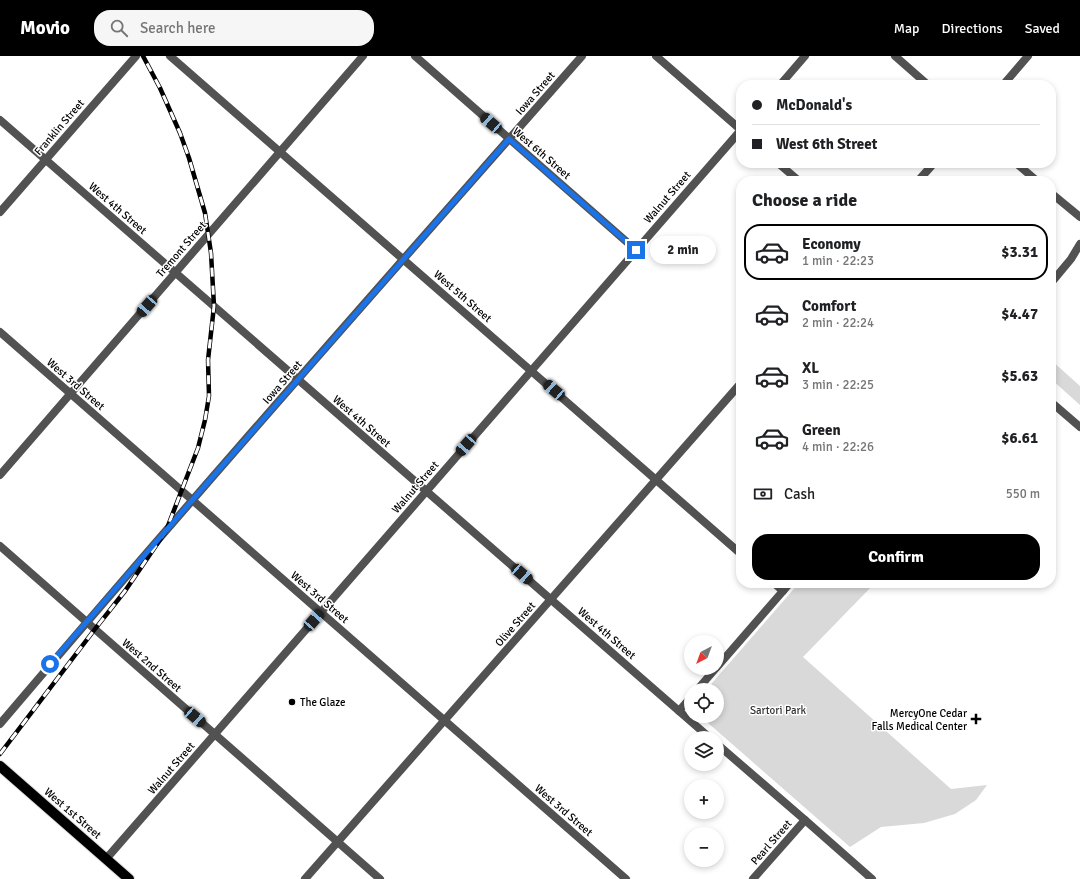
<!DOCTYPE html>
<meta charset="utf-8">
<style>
:root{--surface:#fff;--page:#f6f6f6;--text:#202124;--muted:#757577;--line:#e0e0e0;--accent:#000}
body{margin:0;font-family:Signika,sans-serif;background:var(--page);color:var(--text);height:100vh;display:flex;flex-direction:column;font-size:15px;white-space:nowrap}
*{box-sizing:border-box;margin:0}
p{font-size:13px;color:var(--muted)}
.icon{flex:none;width:22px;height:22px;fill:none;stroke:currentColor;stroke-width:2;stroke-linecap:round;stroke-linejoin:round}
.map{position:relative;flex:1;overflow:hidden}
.drawer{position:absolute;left:736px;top:120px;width:320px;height:412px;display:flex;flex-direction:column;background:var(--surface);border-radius:16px;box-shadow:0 2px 6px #0003}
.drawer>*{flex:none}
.guide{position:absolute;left:736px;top:24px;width:320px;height:88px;border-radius:16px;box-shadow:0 2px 6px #0003;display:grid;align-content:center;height:88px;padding:0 16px;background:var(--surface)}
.needle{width:26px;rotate:221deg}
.fabs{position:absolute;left:684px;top:579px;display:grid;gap:8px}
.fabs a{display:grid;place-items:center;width:40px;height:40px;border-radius:50%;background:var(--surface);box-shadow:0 2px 6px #0003;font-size:20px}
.end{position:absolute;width:18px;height:18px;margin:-9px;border:5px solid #1a73e8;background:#fff;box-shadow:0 0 0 2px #fff}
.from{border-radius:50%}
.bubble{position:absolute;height:28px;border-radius:14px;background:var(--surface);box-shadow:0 2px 6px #0003;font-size:13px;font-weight:800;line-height:28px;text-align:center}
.car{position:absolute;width:12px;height:24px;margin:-12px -6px;border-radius:5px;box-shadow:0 0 3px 1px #0007;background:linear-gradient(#222 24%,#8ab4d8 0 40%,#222 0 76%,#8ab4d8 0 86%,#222 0)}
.guide b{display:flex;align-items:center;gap:14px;height:38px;font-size:15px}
.guide b+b{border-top:1px solid var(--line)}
.guide i{width:10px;height:10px;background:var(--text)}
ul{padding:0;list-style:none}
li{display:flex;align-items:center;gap:12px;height:56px;margin:0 8px 6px;padding:0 8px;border:2px solid transparent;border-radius:16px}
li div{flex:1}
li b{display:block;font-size:15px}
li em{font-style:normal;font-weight:800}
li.current{border-color:var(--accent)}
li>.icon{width:36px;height:36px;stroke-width:1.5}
h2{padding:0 16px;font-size:18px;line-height:48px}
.pay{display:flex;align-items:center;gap:10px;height:44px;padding:0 16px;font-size:15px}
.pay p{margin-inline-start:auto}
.primary-button{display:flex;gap:8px;margin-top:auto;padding:8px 16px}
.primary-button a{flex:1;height:46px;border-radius:16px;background:var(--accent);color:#fff;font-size:16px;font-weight:800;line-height:46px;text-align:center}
header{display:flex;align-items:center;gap:24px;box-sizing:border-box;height:56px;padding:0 20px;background:var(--accent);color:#fff}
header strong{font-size:19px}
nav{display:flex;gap:22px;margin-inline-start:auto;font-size:14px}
.search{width:280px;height:36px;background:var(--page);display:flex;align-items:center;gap:10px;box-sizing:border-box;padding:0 14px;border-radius:16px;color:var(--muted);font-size:15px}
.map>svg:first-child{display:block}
</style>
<header>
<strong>Movio</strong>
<div class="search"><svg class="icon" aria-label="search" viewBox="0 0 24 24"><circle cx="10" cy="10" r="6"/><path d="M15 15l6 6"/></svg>Search here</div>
<nav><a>Map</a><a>Directions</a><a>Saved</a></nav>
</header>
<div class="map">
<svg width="1080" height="823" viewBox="0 0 1080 823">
<rect width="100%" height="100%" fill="#fff"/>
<g fill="#d9d9d9">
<polygon points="1051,304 1080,330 1080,349 1051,323"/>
<polygon points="799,527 875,527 803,601 951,733 987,729 976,744 955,758 924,767 881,771 850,791 700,660 717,660 717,634 706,634"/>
</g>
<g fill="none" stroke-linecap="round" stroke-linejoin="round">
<defs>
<polyline id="primary" points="0,710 129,823"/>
</defs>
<use href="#primary" stroke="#dbdbdb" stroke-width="12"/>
<g stroke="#525252" stroke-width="8">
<polyline points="170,0 741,498"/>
<polyline points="415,0 636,194"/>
<polyline points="656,0 741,74"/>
<polyline points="895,0 928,29"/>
<polyline points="780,29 805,0"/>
<polyline points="1003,29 1028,0"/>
<polyline points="0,64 679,655"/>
<polyline points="778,107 799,125"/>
<polyline points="1016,107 1037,125"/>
<polyline points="918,125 934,107"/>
<polyline points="1051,137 1080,161"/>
<polyline points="0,276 626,823"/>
<polyline points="1051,346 1080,371"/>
<polyline points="0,419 363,0"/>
<polyline points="0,490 380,823"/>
<polyline points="774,527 783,535"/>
<path d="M0,668C191,443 387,222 582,0"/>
<polyline points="805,764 872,823"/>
<polyline points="106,803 741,74"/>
<polyline points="305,823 741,327"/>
</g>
<g stroke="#525252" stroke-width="8">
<polyline points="0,156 136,0"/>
<polyline points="1051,227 1071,203 1080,188"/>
<polyline points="717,611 790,527"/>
<polyline points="697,634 716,612"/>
<polyline points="691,641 679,655 710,682"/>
<polyline points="717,688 805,764 753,823"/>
</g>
<use href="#primary" stroke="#000" stroke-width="10"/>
<defs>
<polyline id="rail" points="0,698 95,573 125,535 166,475 198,392 205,364 209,340 208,304 214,250 211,197 205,157 189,102 180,77 160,32 143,0"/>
</defs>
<use href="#rail" stroke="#000" stroke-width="4.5"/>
<use href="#rail" stroke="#fff" stroke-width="3" stroke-dasharray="9" stroke-linecap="butt"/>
</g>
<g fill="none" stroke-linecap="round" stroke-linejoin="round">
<polyline stroke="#1a73e8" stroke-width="5" points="50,608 202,433 509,83 636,194"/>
</g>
<g fill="#000" stroke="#fff" stroke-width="1.5">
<circle cx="292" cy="646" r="4"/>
<path d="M974 657h4v4h4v4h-4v4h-4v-4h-4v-4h4z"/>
</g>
<g text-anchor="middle" stroke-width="3" stroke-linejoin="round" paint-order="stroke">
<g font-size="11" fill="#000" stroke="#fff">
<text transform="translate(535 37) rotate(-49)" y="4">Iowa Street</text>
<text transform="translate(59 71) rotate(-49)" y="4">Franklin Street</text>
<text transform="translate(542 97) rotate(41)" y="4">West 6th Street</text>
<text transform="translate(667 141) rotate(-49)" y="4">Walnut Street</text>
<text transform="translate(118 152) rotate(41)" y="4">West 4th Street</text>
<text transform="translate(181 193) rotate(-49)" y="4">Tremont Street</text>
<text transform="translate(463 240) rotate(41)" y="4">West 5th Street</text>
<text transform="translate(282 326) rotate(-49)" y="4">Iowa Street</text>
<text transform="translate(76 328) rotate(41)" y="4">West 3rd Street</text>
<text transform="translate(362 365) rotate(41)" y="4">West 4th Street</text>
<text transform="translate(415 431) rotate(-49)" y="4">Walnut Street</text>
<text transform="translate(320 541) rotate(41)" y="4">West 3rd Street</text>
<text transform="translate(515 568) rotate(-49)" y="4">Olive Street</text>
<text transform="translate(607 577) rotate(41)" y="4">West 4th Street</text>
<text transform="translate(152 609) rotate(41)" y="4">West 2nd Street</text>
<text transform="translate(171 712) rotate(-49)" y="4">Walnut Street</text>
<text transform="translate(564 754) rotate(41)" y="4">West 3rd Street</text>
<text transform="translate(73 757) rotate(41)" y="4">West 1st Street</text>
<text transform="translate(771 786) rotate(-49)" y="4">Pearl Street</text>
</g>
<g font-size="11" fill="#000" stroke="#fff" text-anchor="start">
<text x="300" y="650">The Glaze</text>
<text x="967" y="661" text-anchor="end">MercyOne Cedar<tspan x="967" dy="13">Falls Medical Center</tspan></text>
</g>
<g font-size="11" fill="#303030" stroke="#fff">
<text x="778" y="658">Sartori Park</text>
</g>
</g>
</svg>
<div class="fabs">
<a><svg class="needle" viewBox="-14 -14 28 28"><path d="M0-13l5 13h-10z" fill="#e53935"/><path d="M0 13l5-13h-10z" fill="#757577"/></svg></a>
<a><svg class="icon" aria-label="locate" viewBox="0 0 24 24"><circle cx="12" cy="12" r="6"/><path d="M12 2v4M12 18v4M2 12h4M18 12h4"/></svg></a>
<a><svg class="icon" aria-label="layers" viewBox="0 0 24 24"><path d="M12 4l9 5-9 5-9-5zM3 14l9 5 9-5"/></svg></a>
<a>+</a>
<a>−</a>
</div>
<i class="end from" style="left:50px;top:608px"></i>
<i class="end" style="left:636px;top:194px"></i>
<div class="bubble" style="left:650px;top:180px;width:66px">2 min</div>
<i class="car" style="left:491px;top:67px;rotate:311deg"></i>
<i class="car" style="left:147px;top:250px;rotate:221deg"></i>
<i class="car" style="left:554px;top:334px;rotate:311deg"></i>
<i class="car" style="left:466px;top:389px;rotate:221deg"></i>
<i class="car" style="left:522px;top:518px;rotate:131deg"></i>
<i class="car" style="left:314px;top:564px;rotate:41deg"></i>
<i class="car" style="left:195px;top:661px;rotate:131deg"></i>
<div class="guide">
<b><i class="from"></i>McDonald's</b>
<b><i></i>West 6th Street</b>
</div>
<section class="drawer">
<h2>Choose a ride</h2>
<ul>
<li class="current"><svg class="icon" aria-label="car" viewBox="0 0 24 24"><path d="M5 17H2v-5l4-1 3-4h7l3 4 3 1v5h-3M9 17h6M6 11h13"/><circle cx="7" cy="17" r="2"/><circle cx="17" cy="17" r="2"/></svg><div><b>Economy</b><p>1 min · 22:23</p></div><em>$3.31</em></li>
<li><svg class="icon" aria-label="car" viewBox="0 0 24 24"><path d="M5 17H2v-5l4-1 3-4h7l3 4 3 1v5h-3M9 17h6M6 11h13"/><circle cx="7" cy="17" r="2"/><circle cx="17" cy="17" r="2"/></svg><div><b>Comfort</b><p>2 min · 22:24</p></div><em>$4.47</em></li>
<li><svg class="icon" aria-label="car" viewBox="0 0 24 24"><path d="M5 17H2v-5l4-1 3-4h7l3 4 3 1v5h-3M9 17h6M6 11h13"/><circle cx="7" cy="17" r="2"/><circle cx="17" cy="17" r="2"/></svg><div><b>XL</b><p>3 min · 22:25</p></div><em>$5.63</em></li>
<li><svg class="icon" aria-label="car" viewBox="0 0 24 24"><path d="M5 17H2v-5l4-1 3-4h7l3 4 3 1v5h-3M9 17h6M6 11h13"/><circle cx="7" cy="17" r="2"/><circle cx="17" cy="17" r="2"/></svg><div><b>Green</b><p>4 min · 22:26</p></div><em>$6.61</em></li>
</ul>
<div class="pay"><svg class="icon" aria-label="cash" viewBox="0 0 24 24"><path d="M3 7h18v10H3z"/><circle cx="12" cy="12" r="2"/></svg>Cash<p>550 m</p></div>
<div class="primary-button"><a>Confirm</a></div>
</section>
</div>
